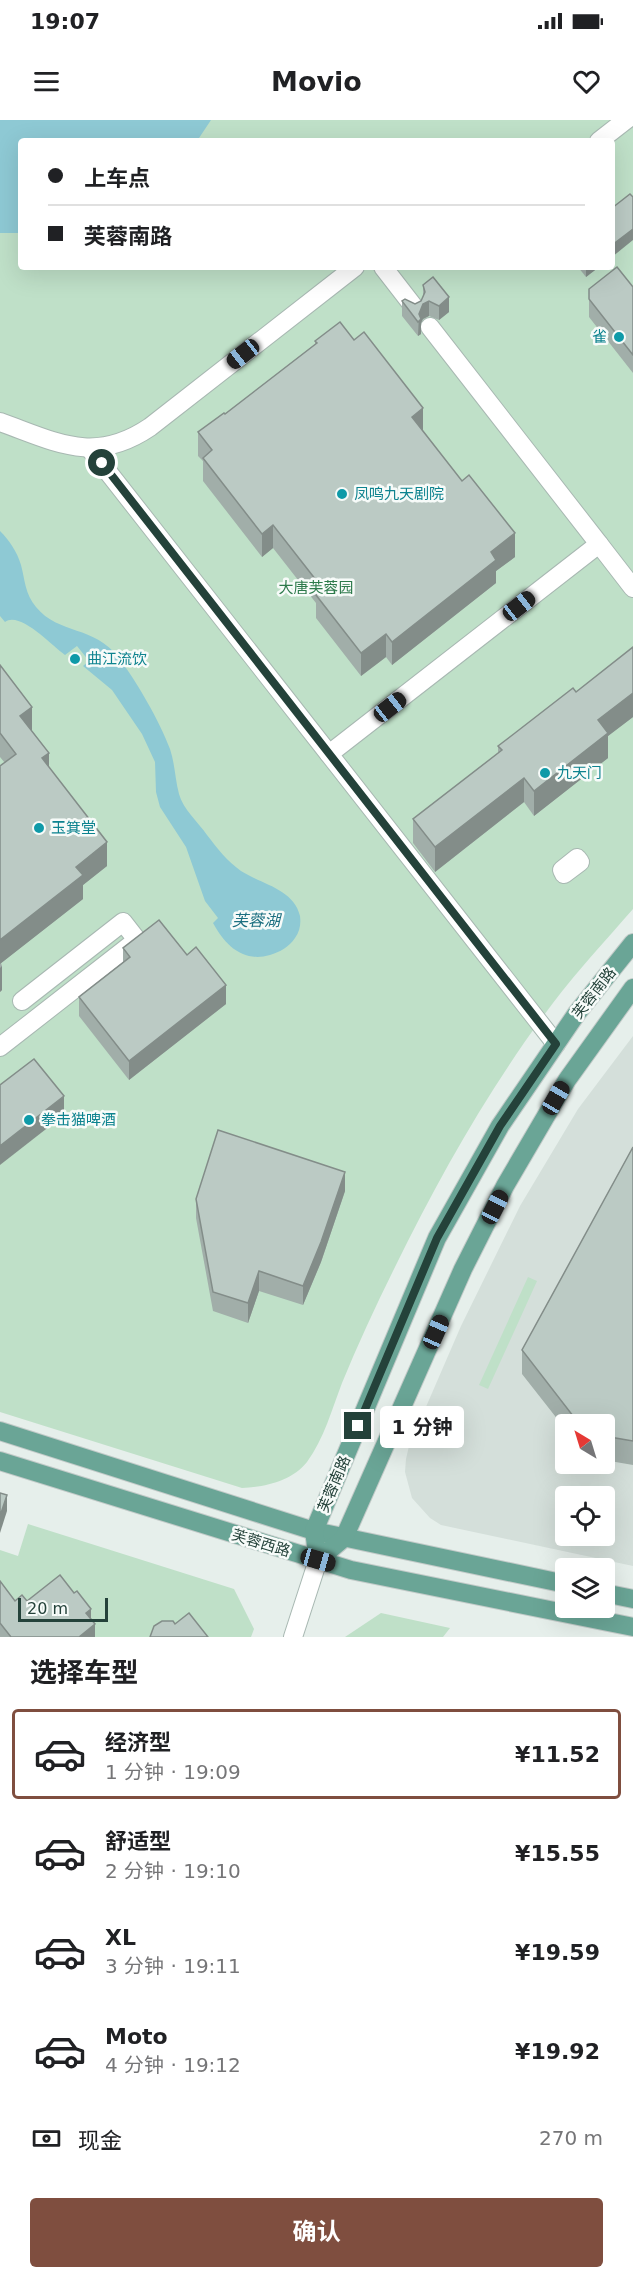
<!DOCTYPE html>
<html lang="zh">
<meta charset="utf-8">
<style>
:root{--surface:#fff;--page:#f6f6f6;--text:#202124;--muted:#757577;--line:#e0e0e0;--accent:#7f4e3f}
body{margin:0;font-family:"DejaVu Sans","Noto Sans SC",sans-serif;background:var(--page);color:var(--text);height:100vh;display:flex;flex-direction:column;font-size:22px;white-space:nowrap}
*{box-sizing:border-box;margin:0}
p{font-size:20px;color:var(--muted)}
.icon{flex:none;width:33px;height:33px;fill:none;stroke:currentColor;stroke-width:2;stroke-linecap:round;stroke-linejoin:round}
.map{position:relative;height:1517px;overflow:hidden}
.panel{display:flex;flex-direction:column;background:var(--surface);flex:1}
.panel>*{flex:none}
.top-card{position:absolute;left:18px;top:18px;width:597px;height:132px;border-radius:6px;box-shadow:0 6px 24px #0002;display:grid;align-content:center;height:132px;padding:0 30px;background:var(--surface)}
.needle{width:39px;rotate:322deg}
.buttons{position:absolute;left:555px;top:1294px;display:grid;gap:12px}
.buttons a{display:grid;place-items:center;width:60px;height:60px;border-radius:6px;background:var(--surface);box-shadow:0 6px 24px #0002;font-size:30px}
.scale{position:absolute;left:18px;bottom:15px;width:90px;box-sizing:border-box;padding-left:6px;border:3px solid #24423a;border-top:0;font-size:16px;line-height:21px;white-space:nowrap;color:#24423a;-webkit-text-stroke:4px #f7fbf9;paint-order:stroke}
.end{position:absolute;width:27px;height:27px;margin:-14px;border:8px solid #24423a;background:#fff;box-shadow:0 0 0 3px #fff}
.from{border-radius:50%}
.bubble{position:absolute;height:42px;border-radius:6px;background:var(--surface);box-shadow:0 6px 24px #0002;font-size:20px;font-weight:700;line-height:42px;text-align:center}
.car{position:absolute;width:18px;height:36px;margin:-18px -9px;border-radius:8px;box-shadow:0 0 4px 2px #0007;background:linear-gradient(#222 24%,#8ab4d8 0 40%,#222 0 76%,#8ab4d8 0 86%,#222 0)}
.top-card b{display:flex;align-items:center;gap:21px;height:57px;font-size:22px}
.top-card b+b{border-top:2px solid var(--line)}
.top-card i{width:15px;height:15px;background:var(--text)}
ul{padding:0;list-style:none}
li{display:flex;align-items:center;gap:18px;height:90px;margin:0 12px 9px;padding:0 18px;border:3px solid transparent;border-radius:6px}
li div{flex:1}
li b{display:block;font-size:22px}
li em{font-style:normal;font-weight:700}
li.active{border-color:var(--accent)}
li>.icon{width:54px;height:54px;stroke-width:1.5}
h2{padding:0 30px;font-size:27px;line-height:72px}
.pay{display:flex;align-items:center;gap:15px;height:66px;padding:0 30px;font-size:22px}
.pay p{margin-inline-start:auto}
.cta{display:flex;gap:12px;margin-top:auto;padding:12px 30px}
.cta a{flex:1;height:69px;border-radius:6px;background:var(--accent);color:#fff;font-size:24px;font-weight:700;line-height:69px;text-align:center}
.status{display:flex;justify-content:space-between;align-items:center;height:42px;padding:0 30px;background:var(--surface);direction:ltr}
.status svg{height:16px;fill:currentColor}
header{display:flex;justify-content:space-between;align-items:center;height:78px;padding:0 30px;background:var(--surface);font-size:27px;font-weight:700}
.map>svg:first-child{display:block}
</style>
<div class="status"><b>19:07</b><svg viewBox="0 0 49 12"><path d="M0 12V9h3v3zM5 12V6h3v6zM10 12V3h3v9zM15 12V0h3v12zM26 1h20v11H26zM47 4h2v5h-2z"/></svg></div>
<header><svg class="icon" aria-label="menu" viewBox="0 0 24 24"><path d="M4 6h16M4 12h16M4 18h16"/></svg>Movio<svg class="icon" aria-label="heart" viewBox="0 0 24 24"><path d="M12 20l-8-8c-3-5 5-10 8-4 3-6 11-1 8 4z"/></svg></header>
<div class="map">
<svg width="633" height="1517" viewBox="0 0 633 1517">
<rect width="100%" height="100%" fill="#e6efeb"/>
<path fill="#d4dfda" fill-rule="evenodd" d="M633,916V1446L441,1405L430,1398L412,1378L405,1352L406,1339L409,1326L432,1273L461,1206L520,1086L578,989ZM566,1305H604V1344H566ZM566,1377H604V1416H566Z"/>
<g fill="#bfe0c8" fill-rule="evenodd">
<path d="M0,0H633V789C606,820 578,850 553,883C491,965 440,1055 395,1147C376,1185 358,1224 342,1263C332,1289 324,1319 307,1342C292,1361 265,1367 242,1368L0,1292ZM21,21H612V147H21Z"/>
<polygon points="528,1157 537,1161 488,1269 479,1265"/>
<polygon points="28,1404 234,1469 254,1509 251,1517 92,1517 0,1509 0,1430 18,1436"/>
<polygon points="381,1493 450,1508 443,1517 345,1517"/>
</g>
<g fill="#8ec9d4">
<polygon points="0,0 211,0 197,21 21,21 21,113 0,113"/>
<path d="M0,411C10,421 17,432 21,445C25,460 25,474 36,487C59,515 94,505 119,538C138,564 159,600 170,629C175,644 175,659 179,674C183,689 198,702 207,715C217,728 227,741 241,751C261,764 294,769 300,796C301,804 300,811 295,818C289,827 280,832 270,835C243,843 225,825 213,803L218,798L205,781L186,727L160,687L156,672L155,642L142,614L112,570L83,546L89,541L77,526L65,535C51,525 20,491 5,502L0,496Z"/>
</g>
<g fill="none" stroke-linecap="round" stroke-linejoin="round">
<defs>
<g id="minor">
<polyline points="599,21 626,0"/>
<polyline points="383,147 414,187"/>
<path d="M0,302C56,322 94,345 150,307L355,147"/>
<polyline points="90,329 329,634 599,424 430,207"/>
<polyline points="599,424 633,468"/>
<polyline points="329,634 556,924"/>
<polygon points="577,738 580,742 564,754 562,750"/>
<polyline points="0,927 137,820 123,802 22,881"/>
<polyline points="293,1517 318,1440"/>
</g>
<g id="major">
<polyline points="0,1311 314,1411 566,1464"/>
<polyline points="0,1341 351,1450 633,1507"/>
<polyline points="318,1440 314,1411 437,1118 500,1006 577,893 633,823"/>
<polyline points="318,1440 344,1418 463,1149 505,1066 567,960 633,868"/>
<polyline points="604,1473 633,1479"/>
</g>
</defs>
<use href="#minor" stroke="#a8b8b2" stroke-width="20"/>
<use href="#major" stroke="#c2cac8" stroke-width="20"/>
<use href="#minor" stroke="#fff" stroke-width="18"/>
<use href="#major" stroke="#6aa596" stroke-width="18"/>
</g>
<g fill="#a1aea9">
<polygon points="578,147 599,147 586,157"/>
<polygon points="423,165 449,192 439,200 429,196 423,199 421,203 421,214 418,216 402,196 402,181 415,184 421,181 423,178"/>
<polygon points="633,167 633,253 589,197 589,169"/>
<polygon points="315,221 423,311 515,437 496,451 496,463 392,545 386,537 361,556 316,498 316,483 273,428 262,437 203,361 203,341 198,336 198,312 225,294 315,224"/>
<polygon points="633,527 633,597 608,616 608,638 534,696 524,682 435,752 413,723 413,699 498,633 498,626 576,572"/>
<polygon points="0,545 32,587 32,611 49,633 49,647 107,722 107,746 83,765 83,779 1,843 2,846 2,870 0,872 0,646 5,643 0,637"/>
<polygon points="123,828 187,835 226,884 129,960 79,896 79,877 123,842"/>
<polygon points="633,1027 633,1345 604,1340 604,1305 566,1305 566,1310 522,1254 522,1230"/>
<polygon points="345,1071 321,1142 303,1185 259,1171 248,1203 213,1191 196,1098 196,1079"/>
<polygon points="0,1461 15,1481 27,1481 91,1498 95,1517 0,1517"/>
</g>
<g fill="#838d89">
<polygon points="633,109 633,120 612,137 612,125"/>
<polygon points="586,147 599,147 586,157"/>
<polygon points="449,177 449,192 439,200 439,186"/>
<polygon points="429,181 429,196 423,199 421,203 421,214 418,216 419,194 423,184"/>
<polygon points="423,288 423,311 412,297"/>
<polygon points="273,405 273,428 262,437 262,414"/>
<polygon points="515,413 515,437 496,451 496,463 392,545 392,522 491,432"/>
<polygon points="386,514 386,537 361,556 361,533"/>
<polygon points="633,573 633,597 608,616 608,638 534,696 534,671 598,600"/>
<polygon points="32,587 32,611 20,620 20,596"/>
<polygon points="49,633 49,657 42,638"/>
<polygon points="524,658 524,682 435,752 435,727"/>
<polygon points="107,722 107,746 83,765 83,779 0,844 0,820 76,747"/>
<polygon points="2,846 2,870 0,872 0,848"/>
<polygon points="226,865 226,884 129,960 129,941"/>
<polygon points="64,976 64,995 0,1045 0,1026"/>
<polygon points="345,1052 345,1071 321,1142 303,1185 303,1166"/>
<polygon points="259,1151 259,1171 248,1203 248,1183"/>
<polygon points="7,1375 7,1391 0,1413 0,1396"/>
<polygon points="91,1489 91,1506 86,1493"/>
<polygon points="95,1504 95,1517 79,1517"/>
</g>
<g fill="#bbcac4" stroke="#838d89" stroke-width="1.5">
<polygon points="630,74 633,77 633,109 612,125 612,88"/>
<polygon points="617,147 633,167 633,235 589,179 589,169"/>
<polygon points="433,157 449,177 439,186 429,181 423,184 419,194 421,199 418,202 402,181 405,179 415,184 421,181 425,172 423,165"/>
<polygon points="340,202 354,220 364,212 423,288 412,297 462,361 469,355 515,413 491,432 496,440 392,522 386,514 361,533 316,475 323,469 273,405 262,414 203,338 212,330 198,312 224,293 225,294 317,223 315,221"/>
<polygon points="633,527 633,573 598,600 608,613 534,671 524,658 435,727 413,699 502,630 498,626 515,613 573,568 576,572"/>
<polygon points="0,545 32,587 20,596 49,633 42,638 107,722 76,747 83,755 0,820 0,646 16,634 0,613"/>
<polygon points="159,800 187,835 196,827 226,865 129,941 79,877 130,837 123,828"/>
<polygon points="34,939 64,976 0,1026 0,965"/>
<polygon points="218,1010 345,1052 321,1122 303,1166 259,1151 248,1183 213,1172 196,1079"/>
<polygon points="633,1027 633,1321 604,1316 604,1305 580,1305 522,1230"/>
<polygon points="0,1373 7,1375 0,1396"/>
<polygon points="60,1455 74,1473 77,1471 91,1489 86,1493 95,1504 79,1517 11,1517 0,1503 0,1461 15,1481 22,1475 27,1481"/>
<polygon points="189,1493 208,1517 150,1517 154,1506 162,1501 173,1501 175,1504"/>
</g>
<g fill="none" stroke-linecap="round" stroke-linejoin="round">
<polyline stroke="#24423a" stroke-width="8" points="102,343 556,924 500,1006 437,1118 358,1306"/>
</g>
<g fill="#0f9aa8" stroke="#f7fbf9" stroke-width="2">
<circle cx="619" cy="217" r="6"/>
<circle cx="342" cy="374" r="6"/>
<circle cx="75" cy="539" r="6"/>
<circle cx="545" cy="653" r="6"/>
<circle cx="39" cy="708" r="6"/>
<circle cx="29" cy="1000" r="6"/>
</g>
<g text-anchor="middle" stroke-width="5" stroke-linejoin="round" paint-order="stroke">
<g font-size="15" fill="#0d838f" stroke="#f7fbf9" text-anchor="start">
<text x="607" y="222" text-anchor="end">雀</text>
<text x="354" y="379">凤鸣九天剧院</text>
<text x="87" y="544">曲江流饮</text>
<text x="557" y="658">九天门</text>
<text x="51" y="713">玉箕堂</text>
<text x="41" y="1005">拳击猫啤酒</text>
</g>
<g font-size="15" fill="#2d7a4b" stroke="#f7fbf9">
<text x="316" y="473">大唐芙蓉园</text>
</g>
<g font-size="15" fill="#24423a" stroke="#f7fbf9">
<text transform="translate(594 873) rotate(-52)" y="5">芙蓉南路</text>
<text transform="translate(334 1364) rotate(-67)" y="5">芙蓉南路</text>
<text transform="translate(261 1423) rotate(17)" y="5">芙蓉西路</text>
</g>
<g font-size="16" font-style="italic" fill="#1c6f80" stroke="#f7fbf9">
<text x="256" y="806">芙蓉湖</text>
</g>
</g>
</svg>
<div class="buttons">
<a><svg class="needle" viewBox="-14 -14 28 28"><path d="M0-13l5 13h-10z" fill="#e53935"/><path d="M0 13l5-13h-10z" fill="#757577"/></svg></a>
<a><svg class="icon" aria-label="locate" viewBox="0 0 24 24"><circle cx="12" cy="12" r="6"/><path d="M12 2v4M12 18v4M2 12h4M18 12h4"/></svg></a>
<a><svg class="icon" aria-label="layers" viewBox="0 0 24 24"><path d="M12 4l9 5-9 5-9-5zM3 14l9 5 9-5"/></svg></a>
</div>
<div class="scale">20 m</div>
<i class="end from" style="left:102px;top:343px"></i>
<i class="end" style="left:358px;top:1306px"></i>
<div class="bubble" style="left:380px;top:1286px;width:84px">1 分钟</div>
<i class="car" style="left:243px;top:234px;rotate:232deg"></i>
<i class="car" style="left:519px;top:486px;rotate:52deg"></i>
<i class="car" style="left:390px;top:587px;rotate:52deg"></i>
<i class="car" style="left:556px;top:978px;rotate:30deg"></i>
<i class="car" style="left:495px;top:1087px;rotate:27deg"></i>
<i class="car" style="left:436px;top:1212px;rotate:24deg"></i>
<i class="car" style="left:318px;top:1440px;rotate:106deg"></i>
<div class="top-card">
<b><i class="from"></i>上车点</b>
<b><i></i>芙蓉南路</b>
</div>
</div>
<section class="panel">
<h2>选择车型</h2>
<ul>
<li class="active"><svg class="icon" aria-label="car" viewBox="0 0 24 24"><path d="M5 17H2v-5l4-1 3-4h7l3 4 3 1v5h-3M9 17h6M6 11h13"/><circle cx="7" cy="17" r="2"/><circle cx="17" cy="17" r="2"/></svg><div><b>经济型</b><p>1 分钟 · 19:09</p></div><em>¥11.52</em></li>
<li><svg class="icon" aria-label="car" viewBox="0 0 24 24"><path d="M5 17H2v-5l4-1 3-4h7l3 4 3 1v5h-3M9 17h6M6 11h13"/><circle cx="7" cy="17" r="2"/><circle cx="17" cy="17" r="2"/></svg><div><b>舒适型</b><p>2 分钟 · 19:10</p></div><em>¥15.55</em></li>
<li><svg class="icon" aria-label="car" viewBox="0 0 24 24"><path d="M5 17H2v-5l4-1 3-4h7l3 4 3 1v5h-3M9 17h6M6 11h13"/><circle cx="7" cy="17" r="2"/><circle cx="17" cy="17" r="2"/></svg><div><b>XL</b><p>3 分钟 · 19:11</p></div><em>¥19.59</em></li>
<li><svg class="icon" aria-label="car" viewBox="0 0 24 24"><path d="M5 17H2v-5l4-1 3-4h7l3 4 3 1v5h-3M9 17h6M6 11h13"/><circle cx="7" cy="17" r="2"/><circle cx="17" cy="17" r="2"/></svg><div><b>Moto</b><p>4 分钟 · 19:12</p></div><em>¥19.92</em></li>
</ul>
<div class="pay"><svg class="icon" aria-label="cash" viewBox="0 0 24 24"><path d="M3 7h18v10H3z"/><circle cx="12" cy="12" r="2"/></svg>现金<p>270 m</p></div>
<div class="cta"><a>确认</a></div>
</section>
